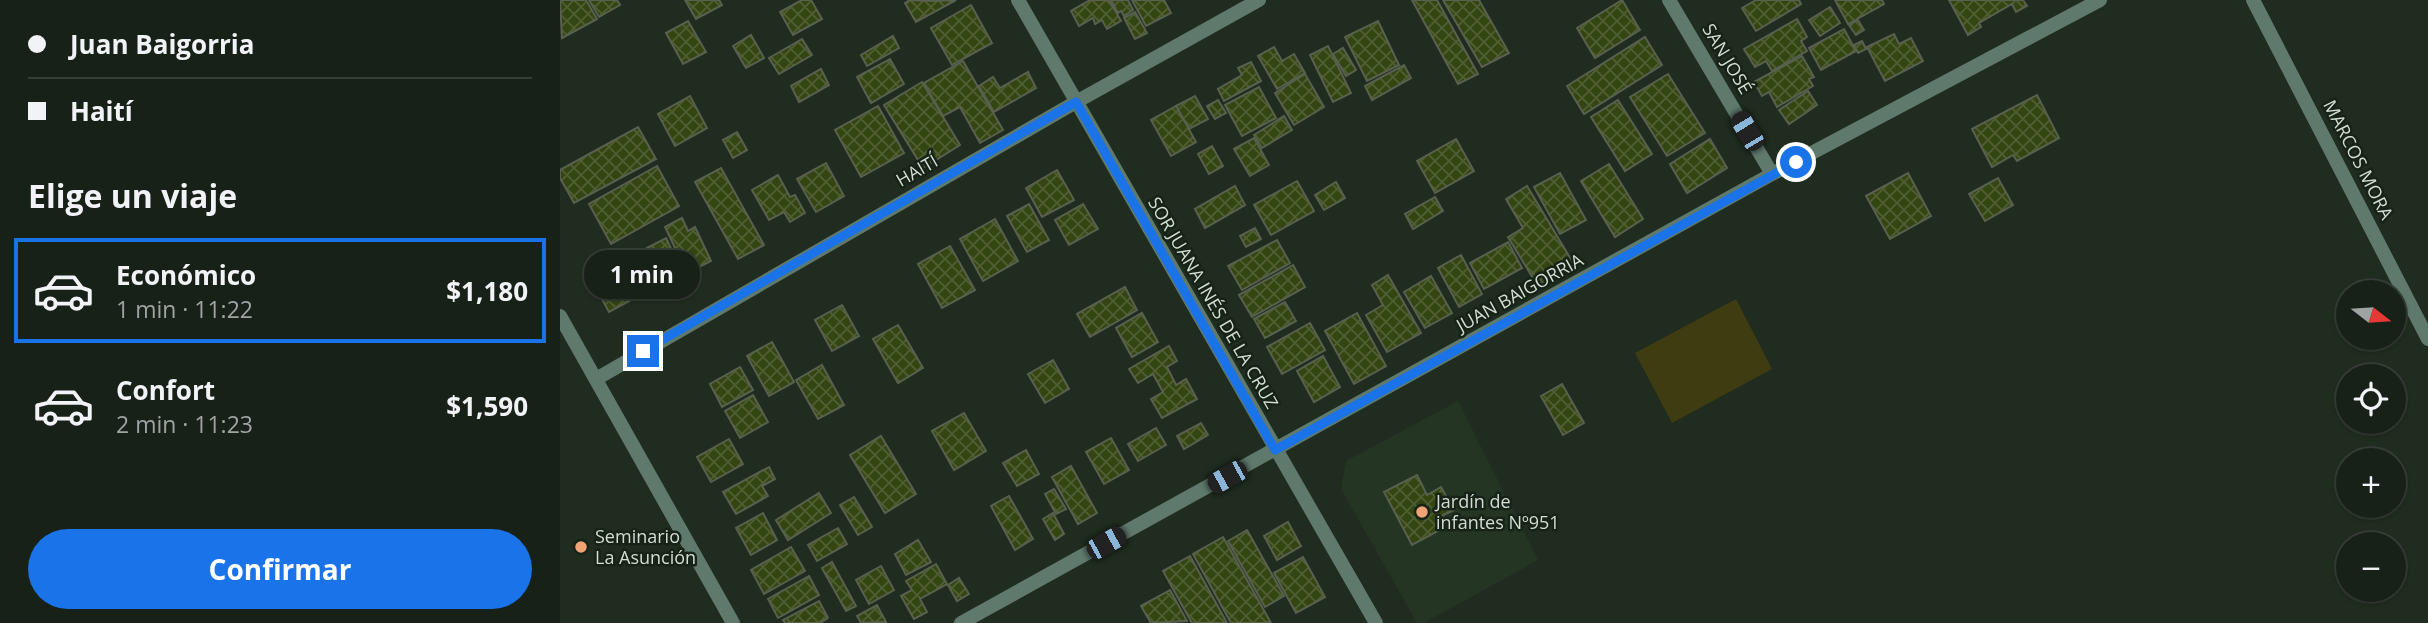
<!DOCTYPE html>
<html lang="es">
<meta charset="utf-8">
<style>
:root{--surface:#182118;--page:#252e25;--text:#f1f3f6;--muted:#9fa3a2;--line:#363e37;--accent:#1a73e8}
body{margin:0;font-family:"Open Sans",sans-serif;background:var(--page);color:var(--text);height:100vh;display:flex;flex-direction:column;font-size:26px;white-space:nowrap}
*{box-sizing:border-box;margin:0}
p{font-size:23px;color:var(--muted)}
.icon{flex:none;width:38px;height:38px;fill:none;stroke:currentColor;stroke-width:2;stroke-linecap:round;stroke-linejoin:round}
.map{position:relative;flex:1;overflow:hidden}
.panel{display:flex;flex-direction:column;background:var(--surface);width:560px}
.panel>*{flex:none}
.top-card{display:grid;align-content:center;height:154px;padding:0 28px;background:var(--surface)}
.needle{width:46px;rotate:107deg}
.controls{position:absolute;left:1776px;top:280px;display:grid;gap:14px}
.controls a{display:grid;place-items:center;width:70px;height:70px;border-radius:50%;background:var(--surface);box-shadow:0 2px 5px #0004,0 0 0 2px var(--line);font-size:35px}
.end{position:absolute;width:32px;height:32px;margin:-16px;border:9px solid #1a73e8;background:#fff;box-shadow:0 0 0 4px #fff}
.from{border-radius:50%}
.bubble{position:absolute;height:49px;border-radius:24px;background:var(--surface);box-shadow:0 2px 5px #0004,0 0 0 2px var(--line);font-size:23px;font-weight:700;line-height:49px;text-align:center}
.car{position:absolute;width:21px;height:42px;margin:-21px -10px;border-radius:9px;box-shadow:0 0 5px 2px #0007;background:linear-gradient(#222 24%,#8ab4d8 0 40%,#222 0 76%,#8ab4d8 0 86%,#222 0)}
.top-card b{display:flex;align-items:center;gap:24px;height:66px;font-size:26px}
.top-card b+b{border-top:2px solid var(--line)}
.top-card i{width:18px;height:18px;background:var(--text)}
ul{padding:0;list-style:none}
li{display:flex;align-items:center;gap:21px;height:105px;margin:0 14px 10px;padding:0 14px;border:4px solid transparent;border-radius:0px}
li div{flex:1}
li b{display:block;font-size:26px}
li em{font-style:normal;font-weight:700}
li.selected{border-color:var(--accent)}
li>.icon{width:63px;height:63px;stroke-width:1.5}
h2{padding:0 28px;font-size:32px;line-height:84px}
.primary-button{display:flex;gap:14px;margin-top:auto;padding:14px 28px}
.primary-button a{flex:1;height:80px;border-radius:42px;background:var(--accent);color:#fff;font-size:28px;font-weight:700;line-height:80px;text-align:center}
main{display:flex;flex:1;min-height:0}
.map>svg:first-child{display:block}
</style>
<main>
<section class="panel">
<div class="top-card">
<b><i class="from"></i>Juan Baigorria</b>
<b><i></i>Haití</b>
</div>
<h2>Elige un viaje</h2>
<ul>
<li class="selected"><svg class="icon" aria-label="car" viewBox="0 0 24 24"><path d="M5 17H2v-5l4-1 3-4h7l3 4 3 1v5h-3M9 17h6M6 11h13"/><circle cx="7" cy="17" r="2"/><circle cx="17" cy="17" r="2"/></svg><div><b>Económico</b><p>1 min · 11:22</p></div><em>$1,180</em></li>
<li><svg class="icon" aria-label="car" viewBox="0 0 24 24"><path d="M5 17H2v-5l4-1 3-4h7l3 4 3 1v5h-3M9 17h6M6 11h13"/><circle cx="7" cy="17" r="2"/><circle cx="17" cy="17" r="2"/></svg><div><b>Confort</b><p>2 min · 11:23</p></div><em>$1,590</em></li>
</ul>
<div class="primary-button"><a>Confirmar</a></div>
</section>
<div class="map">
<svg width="1868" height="623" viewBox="0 0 1868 623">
<defs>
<pattern id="building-cross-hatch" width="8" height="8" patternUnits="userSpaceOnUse" patternTransform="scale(1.75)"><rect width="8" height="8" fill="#334511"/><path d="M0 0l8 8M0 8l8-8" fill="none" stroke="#505f33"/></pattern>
</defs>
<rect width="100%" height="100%" fill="#202c20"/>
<polygon fill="#243524" points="898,401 978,560 864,623 857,623 781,489 786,461"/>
<polygon fill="#3e3c10" points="1176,299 1212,369 1112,423 1075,353"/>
<g fill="url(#building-cross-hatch)" stroke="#58604f" stroke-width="2">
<polygon points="0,0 26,0 37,19 2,38"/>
<polygon points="29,0 57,0 60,5 39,17"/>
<polygon points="125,0 159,0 162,5 136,19"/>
<polygon points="242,0 251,0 262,19 233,35 220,12"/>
<polygon points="350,0 373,1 396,0 356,22 345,3"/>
<polygon points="530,0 549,0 561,21 547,29 542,20 535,24 533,18 519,26 511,11"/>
<polygon points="551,0 568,0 573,10 564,16 561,11 558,13"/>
<polygon points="572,0 604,0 611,13 586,26"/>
<polygon points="852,0 877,0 918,74 898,84"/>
<polygon points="883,0 919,0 949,53 922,67"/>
<polygon points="1062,0 1080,30 1035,58 1017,28"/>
<polygon points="1196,0 1239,0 1241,4 1196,31 1182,8"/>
<polygon points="1275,0 1322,0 1324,4 1288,24"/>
<polygon points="1389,0 1463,0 1467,6 1456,12 1452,4 1419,23 1421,27 1408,35"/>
<polygon points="411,5 432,43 392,65 371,28"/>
<polygon points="1270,7 1280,23 1260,36 1249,20"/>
<polygon points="575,12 587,33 575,39 564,18"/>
<polygon points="1237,19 1247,37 1241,41 1247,51 1212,71 1206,61 1195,67 1184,49"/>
<polygon points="1298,20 1304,30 1296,35 1289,25"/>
<polygon points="128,21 146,52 123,64 106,33"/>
<polygon points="818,21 839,65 807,81 785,37"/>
<polygon points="1284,29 1296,51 1261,70 1249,48"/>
<polygon points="1334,34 1339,44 1351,38 1363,61 1325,81 1307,47"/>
<polygon points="191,35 204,58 186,68 173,46"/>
<polygon points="333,36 339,48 307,66 301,55"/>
<polygon points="1085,37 1102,65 1024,114 1007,86"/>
<polygon points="242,39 252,55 219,74 209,58"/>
<polygon points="1302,41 1306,49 1298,53 1294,45"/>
<polygon points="768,46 791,93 773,102 750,55"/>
<polygon points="714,47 722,61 734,54 745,73 717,89 698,56"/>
<polygon points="783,48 796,70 786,76 773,54"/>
<polygon points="1242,56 1254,77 1249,79 1253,86 1217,107 1209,92 1202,96 1194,82"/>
<polygon points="330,59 344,84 311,103 297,77"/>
<polygon points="403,61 443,130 420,143 400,107 383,116 364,83"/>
<polygon points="691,62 701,81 664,101 658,89 682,75 678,68"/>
<polygon points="844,65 851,78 812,100 805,86"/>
<polygon points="261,69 269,85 239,102 231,86"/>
<polygon points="468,72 476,88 434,112 419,86 433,77 440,88"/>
<polygon points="745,74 764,107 734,125 715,93"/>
<polygon points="1108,74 1145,133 1107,156 1070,97"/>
<polygon points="362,82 400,145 363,168 324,105"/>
<polygon points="699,87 716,118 682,136 665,105"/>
<polygon points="1248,91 1257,105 1229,124 1219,110"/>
<polygon points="1477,95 1499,138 1457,161 1453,155 1432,167 1412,129"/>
<polygon points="130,96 147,128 115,146 98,114"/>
<polygon points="635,96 648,119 629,129 616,106"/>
<polygon points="658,100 666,113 655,119 647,106"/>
<polygon points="1058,100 1092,154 1065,171 1031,117"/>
<polygon points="318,106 344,153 301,177 275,130"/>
<polygon points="616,106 636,142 611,156 591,120"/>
<polygon points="724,116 732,130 702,148 694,135"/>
<polygon points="78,127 96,159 14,203 0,178 0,170"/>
<polygon points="177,132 187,150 173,158 163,140"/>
<polygon points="694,138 709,165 690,176 674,149"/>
<polygon points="896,139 914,171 875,193 857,161"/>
<polygon points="1150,139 1167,168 1127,193 1110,164"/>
<polygon points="652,146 663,166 649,174 638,154"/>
<polygon points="266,163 284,196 256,212 237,179"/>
<polygon points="1049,164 1083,219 1055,237 1021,181"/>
<polygon points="97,166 119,206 51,244 29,204"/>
<polygon points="161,168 204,245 178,259 135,182"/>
<polygon points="497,170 514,200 482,217 466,188"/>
<polygon points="1000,173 1026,220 1000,234 974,187"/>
<polygon points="1348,173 1371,216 1330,239 1306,196"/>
<polygon points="218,175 230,197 235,195 245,213 230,222 224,212 209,220 192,190"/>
<polygon points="1438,178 1453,205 1425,221 1409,194"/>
<polygon points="737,181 754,211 711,235 694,205"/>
<polygon points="776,182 785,198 764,210 755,195"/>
<polygon points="675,186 685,205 645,228 635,209"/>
<polygon points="967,186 1015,266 979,288 948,237 963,228 946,199"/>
<polygon points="875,197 883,211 853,229 845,214"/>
<polygon points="469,204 489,240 467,252 447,216"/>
<polygon points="523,204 538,229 509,245 495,220"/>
<polygon points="122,218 128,231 135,227 151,261 127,273 105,227"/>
<polygon points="435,219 458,261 423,281 400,239"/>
<polygon points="695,228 701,239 686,247 680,236"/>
<polygon points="106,238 121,270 102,279 87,248"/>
<polygon points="717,240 730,263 682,290 668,266"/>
<polygon points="948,242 962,268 924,289 910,263"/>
<polygon points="390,246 415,290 382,308 358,264"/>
<polygon points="901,255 922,294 899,307 878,268"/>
<polygon points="54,257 65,277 73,273 84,293 49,312 27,272"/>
<polygon points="733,265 745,287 692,317 679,295"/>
<polygon points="828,275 861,333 827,352 806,315 823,305 812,285"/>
<polygon points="871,276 892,313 865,328 844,292"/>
<polygon points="565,287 577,310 530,337 517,314"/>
<polygon points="725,302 736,321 705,338 694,319"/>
<polygon points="282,305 299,336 272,351 255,320"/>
<polygon points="582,313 598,342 572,357 556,328"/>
<polygon points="797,313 826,366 794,384 765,331"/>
<polygon points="750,323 765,350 722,374 707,347"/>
<polygon points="338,325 363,368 338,383 313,339"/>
<polygon points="212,342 234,382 209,396 187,356"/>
<polygon points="609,346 617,361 607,367 616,385 626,379 637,399 602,418 591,399 603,392 593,374 578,383 569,369"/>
<polygon points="763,356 780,387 754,402 737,371"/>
<polygon points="493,360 509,389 485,403 468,374"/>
<polygon points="262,365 284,405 258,419 236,380"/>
<polygon points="180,367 193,390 162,407 150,384"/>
<polygon points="1002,384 1024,423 1003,435 981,396"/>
<polygon points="193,395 208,422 180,438 165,411"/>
<polygon points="404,413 426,451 394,470 372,431"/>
<polygon points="641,423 648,435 624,449 617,436"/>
<polygon points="596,428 606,445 578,461 568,444"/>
<polygon points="321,436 356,494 325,513 290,455"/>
<polygon points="551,438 569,470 544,484 526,452"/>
<polygon points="169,439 183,464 151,482 137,457"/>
<polygon points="466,450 479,474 457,486 443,463"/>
<polygon points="511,466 537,513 518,524 492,477"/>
<polygon points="209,467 215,479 202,486 208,496 176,514 163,492"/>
<polygon points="857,475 867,495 881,487 894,510 883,515 889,525 852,545 824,492"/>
<polygon points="494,489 506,509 496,514 485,494"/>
<polygon points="259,493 271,513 228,540 216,520"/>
<polygon points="449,496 473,539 455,550 431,506"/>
<polygon points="294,497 312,527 298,535 280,505"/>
<polygon points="203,513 217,540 191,555 176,528"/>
<polygon points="493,513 504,534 495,540 483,519"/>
<polygon points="728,522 741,546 717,560 704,536"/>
<polygon points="278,528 287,544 257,561 248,545"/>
<polygon points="687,530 724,596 705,607 668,541"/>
<polygon points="663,537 711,623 671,623 633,554"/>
<polygon points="358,540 371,562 346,575 335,554"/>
<polygon points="231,547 245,571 204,594 191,570"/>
<polygon points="630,556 667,623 632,623 603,571"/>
<polygon points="743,557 765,597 736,613 714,573"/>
<polygon points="272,562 296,606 286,611 262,568"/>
<polygon points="376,564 387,584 360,599 367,612 354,619 341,596 352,590 346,581"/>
<polygon points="321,566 334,590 309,604 296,580"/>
<polygon points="249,576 259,595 218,618 208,599"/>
<polygon points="399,578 409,594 397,601 388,585"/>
<polygon points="610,590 627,621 591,623 581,606"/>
<polygon points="259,601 268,618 260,623 225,623 223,620"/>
<polygon points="317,605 326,622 301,623 297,616"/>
</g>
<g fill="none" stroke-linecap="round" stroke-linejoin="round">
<g stroke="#5f796d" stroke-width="14">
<polyline points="458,0 816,623"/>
<polyline points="1109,0 1212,174"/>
<polyline points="1693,0 1868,339"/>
<polyline points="0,316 173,623"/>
<polyline points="36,379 516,102 699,0"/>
<polyline points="401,623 1212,174 1540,0"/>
</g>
</g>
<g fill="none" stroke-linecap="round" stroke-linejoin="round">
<polyline stroke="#1a73e8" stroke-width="9" points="83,351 516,102 715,450 1236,162"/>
</g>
<g fill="#efa377" stroke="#162317" stroke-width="2.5">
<circle cx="862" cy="512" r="7"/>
<circle cx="21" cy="547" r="7"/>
</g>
<g text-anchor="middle" stroke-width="5" stroke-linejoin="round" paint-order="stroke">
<g font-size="18" fill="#d4dcd4" stroke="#162317">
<text transform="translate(1167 59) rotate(59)" y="6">SAN JOSÉ</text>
<text transform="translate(1798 160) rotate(63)" y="6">MARCOS MORA</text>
<text transform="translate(357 171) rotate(-30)" y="6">HAITÍ</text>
<text transform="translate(960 293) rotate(-29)" y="6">JUAN BAIGORRIA</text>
<text transform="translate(653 303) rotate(60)" y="6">SOR JUANA INÉS DE LA CRUZ</text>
</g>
<g font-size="18" fill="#d4dcd4" stroke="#162317" text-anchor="start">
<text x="876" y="508">Jardín de<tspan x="876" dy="21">infantes Nº951</tspan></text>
<text x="35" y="543">Seminario<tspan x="35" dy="21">La Asunción</tspan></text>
</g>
</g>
</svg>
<div class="controls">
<a><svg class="needle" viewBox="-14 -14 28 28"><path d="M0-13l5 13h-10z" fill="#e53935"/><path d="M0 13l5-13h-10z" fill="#9fa3a2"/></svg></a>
<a><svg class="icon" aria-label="locate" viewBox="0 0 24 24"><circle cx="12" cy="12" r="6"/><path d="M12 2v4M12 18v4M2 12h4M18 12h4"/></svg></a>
<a>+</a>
<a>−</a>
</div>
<i class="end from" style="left:1236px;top:162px"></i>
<i class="end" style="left:83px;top:351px"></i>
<div class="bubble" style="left:24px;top:250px;width:116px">1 min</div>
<i class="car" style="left:1187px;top:131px;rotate:329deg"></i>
<i class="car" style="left:667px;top:477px;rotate:241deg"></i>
<i class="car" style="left:546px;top:543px;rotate:61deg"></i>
</div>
</main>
